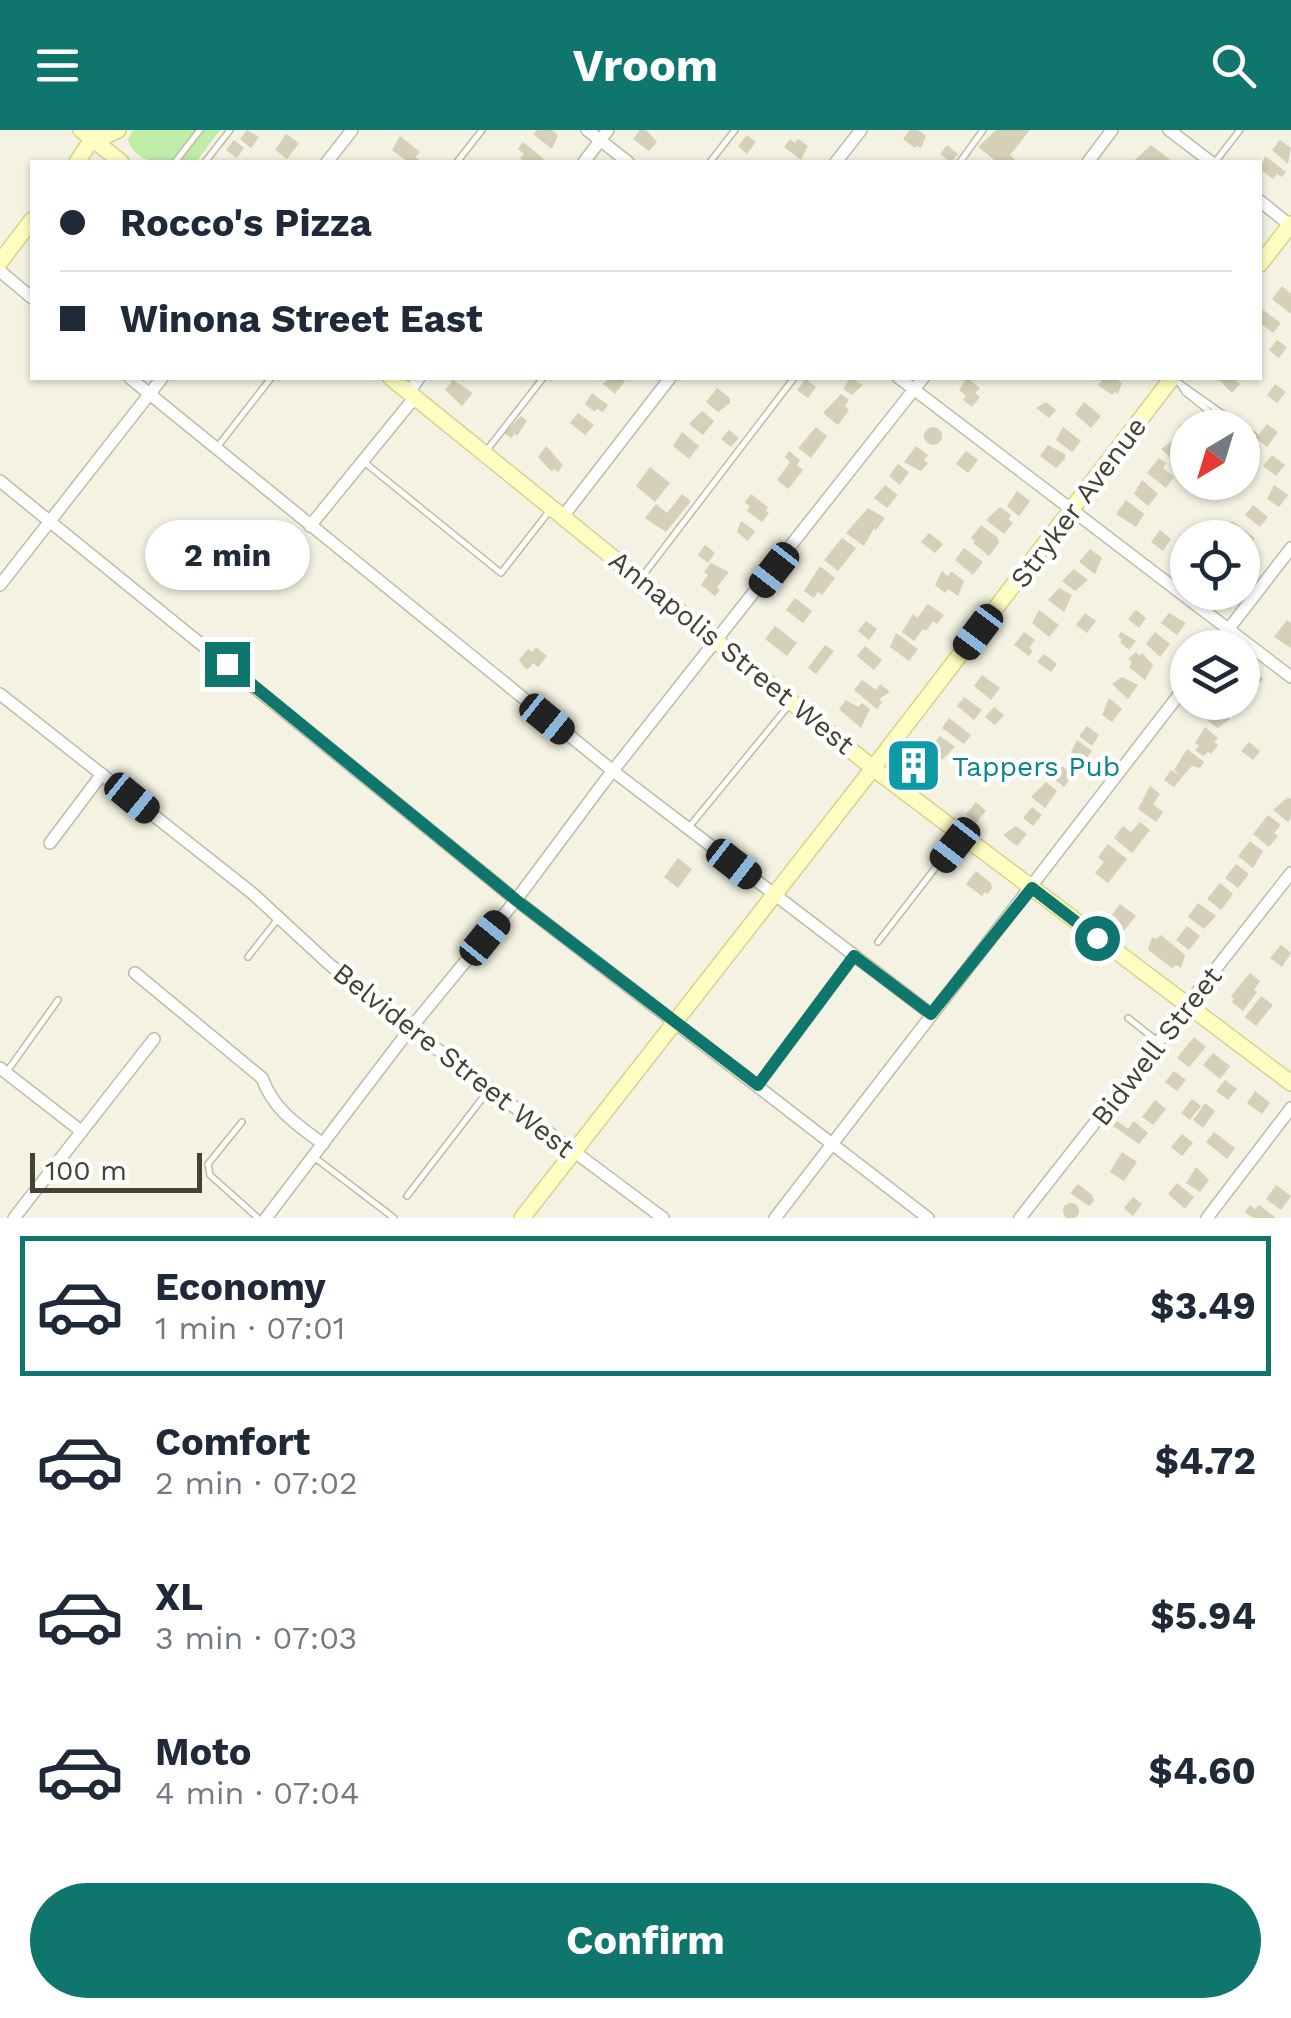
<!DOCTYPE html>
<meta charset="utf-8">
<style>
:root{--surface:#fff;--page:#f2f2f3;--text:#1f2937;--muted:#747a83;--line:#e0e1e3;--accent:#0f766e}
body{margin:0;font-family:"Work Sans",sans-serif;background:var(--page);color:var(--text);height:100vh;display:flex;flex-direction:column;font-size:38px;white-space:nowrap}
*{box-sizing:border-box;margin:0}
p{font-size:32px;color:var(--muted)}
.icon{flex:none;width:55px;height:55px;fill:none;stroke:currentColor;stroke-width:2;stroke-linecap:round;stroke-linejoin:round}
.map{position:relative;height:1088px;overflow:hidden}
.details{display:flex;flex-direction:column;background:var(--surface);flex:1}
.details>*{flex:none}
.top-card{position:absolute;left:30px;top:30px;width:1232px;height:220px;border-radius:0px;box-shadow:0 2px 8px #0004;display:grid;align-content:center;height:220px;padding:0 30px;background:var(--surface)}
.needle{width:65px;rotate:218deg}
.buttons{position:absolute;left:1170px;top:280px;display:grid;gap:20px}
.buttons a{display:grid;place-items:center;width:90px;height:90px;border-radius:50%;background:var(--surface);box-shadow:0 2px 8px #0004;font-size:50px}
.scale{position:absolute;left:30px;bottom:25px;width:172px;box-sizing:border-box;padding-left:10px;border:5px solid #454233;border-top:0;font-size:28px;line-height:35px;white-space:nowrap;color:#454233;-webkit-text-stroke:8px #fff;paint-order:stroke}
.end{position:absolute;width:45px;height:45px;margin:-22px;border:12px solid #0f766e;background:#fff;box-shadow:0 0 0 5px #fff}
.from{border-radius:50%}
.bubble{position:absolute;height:70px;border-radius:35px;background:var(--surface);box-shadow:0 2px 8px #0004;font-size:32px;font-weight:700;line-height:70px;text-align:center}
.car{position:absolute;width:30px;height:60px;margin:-30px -15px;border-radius:12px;box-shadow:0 0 8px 2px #0007;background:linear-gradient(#222 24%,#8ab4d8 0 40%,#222 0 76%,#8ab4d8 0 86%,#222 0)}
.top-card b{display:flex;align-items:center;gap:35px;height:95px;font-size:38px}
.top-card b+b{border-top:2px solid var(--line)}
.top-card i{width:25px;height:25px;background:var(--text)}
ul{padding:18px 0 0;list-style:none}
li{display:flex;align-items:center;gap:30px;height:140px;margin:0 20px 15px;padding:0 10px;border:5px solid transparent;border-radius:0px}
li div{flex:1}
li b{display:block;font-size:38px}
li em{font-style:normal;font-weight:700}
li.on{border-color:var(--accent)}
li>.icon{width:90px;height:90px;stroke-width:1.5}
.cta{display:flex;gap:20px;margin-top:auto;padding:20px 30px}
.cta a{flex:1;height:115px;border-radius:60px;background:var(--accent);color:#fff;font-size:40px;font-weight:700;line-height:115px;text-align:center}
header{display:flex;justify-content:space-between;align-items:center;height:130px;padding:0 30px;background:var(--accent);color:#fff;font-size:45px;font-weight:700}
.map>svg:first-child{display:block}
</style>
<header><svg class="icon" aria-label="menu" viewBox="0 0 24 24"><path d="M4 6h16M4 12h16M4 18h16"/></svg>Vroom<svg class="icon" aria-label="search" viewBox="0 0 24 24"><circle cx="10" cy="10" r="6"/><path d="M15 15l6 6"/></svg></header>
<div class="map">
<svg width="1291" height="1088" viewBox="0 0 1291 1088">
<rect width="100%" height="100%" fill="#f3f2e3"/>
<path fill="#bfeca7" d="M133,0H220L196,32C170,32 139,39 128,10Z"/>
<g fill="#d5d0b7">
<polygon points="247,0 259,7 251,18 240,9"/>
<polygon points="537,0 552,0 558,5 552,19 533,4"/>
<polygon points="640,0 646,0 657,12 649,21 633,9"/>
<polygon points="910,0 918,0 926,6 921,18 917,16 915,18 903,9"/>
<polygon points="996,0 1030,0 1010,25 1015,30 1013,32 997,32 978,17"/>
<polygon points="286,4 299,13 287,29 275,20"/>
<polygon points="747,5 756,12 747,24 738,16"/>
<polygon points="400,6 420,22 415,27 422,32 408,32 392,20"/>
<polygon points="790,9 795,13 798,9 808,16 801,30 784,17"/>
<polygon points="234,10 244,18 237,28 226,20"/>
<polygon points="1280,10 1291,18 1288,34 1272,20"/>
<polygon points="523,12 544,29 541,32 530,30 525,32 520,28 524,24 518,19"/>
<polygon points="947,15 958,24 951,32 940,24"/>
<polygon points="1151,15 1173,32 1138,32 1135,30"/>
<polygon points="1265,26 1286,42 1282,47 1277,44 1273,49 1260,39"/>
<polygon points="1282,156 1291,164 1291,184 1272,169"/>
<polygon points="1263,180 1281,193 1273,203 1260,193"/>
<polygon points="1277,210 1287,217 1279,228 1269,220"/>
<polygon points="609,248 620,248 625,251 615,264 603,254"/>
<polygon points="850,248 863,255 852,265 843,259"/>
<polygon points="967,248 980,258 975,263 980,267 972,277 963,270 966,266 959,260"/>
<polygon points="1104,248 1115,248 1122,253 1118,264 1115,262 1112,265 1098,255"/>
<polygon points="1217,248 1232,248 1240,254 1232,263"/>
<polygon points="806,249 816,257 808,268 797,260"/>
<polygon points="453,250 473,263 462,276 445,260"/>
<polygon points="1275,254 1286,262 1277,273 1267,265"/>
<polygon points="717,258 730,268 730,273 718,282 706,272"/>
<polygon points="592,263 608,275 603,282 597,279 595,282 585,274"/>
<polygon points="841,264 849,270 845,276 849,280 838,295 823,283"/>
<polygon points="1046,272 1056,280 1049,288 1036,278"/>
<polygon points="1084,272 1101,286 1091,298 1075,284"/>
<polygon points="702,281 714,291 703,305 689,294"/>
<polygon points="578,283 594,295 585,305 570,293"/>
<polygon points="521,286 527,291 517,306 515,304 511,308 504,303"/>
<polygon points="1189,289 1198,298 1188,298 1188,307 1178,297"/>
<polygon points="1267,294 1278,302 1267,317 1256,308"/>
<polygon points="816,297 827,306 811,328 798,318"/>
<polygon points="1063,297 1081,311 1072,322 1056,310"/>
<circle cx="933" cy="306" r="9"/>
<polygon points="729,300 739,308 731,317 721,309"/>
<polygon points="682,302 699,316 689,329 673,316"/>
<polygon points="1172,311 1186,324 1178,335 1161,319"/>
<polygon points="1048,315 1065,324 1065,329 1056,338 1040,326"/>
<polygon points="546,316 563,335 558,342 554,339 552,342 538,327"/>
<polygon points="916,316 928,325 924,330 928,333 921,341 904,332"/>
<polygon points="789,321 800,330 797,335 803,340 788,359 777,350 790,332 785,327"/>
<polygon points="966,321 978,330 968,343 956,334"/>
<polygon points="1272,325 1285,335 1276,346 1263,336"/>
<polygon points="1159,328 1166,333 1163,338 1174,347 1166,358 1147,343"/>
<polygon points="898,334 909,342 900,355 889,346"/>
<polygon points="650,337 670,353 655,372 636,356"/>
<polygon points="1142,350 1158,364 1148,376 1134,364"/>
<polygon points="885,355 898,365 887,378 874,368"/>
<polygon points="1274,355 1288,365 1279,377 1267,369"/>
<polygon points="1017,361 1030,371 1019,386 1007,376"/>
<polygon points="682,364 691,371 666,402 645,388 656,374 667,383"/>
<polygon points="751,364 768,377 766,381 769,383 762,392 747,381 750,377 745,372"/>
<polygon points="1126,370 1144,384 1136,397 1116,384"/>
<polygon points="1253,375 1268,387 1260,397 1245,385"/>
<polygon points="1000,377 1011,385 1008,389 1013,393 1004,404 986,390"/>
<polygon points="868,378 885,388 876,400 874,398 864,416 846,403"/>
<polygon points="741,391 755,401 748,411 737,402"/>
<polygon points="1232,391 1255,408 1248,417 1245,415 1242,419 1242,408 1227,405 1229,402 1226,399"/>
<polygon points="981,395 998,408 999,413 989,426 973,413 975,411 971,408"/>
<polygon points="1160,400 1171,409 1163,421 1151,412"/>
<polygon points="929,403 943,414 935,423 921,412"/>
<polygon points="842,408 856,418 838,441 824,430"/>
<polygon points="705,415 715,423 708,433 698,425"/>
<polygon points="964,418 983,432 973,445 955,430"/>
<polygon points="1090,419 1102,428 1095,444 1079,432"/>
<polygon points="711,433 729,442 717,457 720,460 715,466 701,455 708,445 704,442"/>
<polygon points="820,436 835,448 822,465 818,462 814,468 804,461"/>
<polygon points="1074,439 1088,450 1075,461 1062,451"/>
<polygon points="942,441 948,446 951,441 964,451 958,466 948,459 945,463 935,455"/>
<polygon points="1059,458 1072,465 1064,482 1048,470"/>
<polygon points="795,468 812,481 803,493 786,480"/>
<polygon points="928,474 944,485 937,494 933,491 926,501 923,499 914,511 902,502 913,484 917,488"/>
<polygon points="1039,480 1059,495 1049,507 1032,493"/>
<polygon points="1136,480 1146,488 1139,498 1128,489"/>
<polygon points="1085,483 1096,491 1087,503 1076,495"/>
<polygon points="1169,483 1186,493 1177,505 1161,493"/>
<polygon points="1287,490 1291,493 1291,518 1274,507"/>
<polygon points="866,491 877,499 869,510 858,501"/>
<polygon points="775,496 797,513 787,526 765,509"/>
<polygon points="1024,502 1035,510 1029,518 1033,521 1029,526 1014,515"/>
<polygon points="1121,502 1136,511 1129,520 1120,512 1122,510 1118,506"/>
<polygon points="1155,502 1170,514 1160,527 1146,514"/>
<polygon points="896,503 918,519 909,531 890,517"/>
<polygon points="825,515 834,521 816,544 808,538"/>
<polygon points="865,516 882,530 874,540 857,526"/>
<polygon points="536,517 547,526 538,537 533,533 528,539 525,538 519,530 528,519 532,522"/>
<polygon points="1136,522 1140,526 1142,523 1153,535 1145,550 1129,537 1132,532 1128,529"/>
<polygon points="1044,524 1057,534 1051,542 1037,532"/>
<polygon points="1252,540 1263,549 1252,563 1242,556 1242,547"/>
<polygon points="982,545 1000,558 991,570 974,556"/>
<polygon points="1122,547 1138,555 1128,569 1112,554"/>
<polygon points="862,550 876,560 880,554 890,562 879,569 882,572 877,579 854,560"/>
<polygon points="964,567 982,580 974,590 957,576"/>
<polygon points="1109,568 1122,579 1112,592 1102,585"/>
<polygon points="846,570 858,577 862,573 870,579 861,598 839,579"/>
<polygon points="994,577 1004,585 995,595 985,587"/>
<polygon points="1217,579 1230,589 1218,598 1208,591"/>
<polygon points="949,588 971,605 964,614 942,598"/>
<polygon points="1087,596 1099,605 1092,616 1079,606"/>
<polygon points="1205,597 1218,608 1214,612 1218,615 1211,624 1208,622 1203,626 1195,620 1199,616 1195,613"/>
<polygon points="940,606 955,617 942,630 927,619"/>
<polygon points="1077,610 1092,621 1084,632 1087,634 1083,639 1075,632 1078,628 1071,622"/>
<polygon points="1249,612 1260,621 1253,630 1241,621"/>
<polygon points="1187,619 1204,632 1200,638 1192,636 1182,647 1174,640"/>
<polygon points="910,623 932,641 923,650 901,634"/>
<polygon points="1062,636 1073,645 1064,657 1048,644 1053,638 1058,641"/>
<polygon points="1171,640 1182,647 1174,657 1164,650"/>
<polygon points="1046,652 1057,661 1045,678 1031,667"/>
<polygon points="1150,656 1160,664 1153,674 1163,682 1156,692 1138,679"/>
<polygon points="1288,667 1291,669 1291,688 1288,692 1273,680"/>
<polygon points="976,672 986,681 976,693 966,684"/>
<polygon points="1032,677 1042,685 1033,696 1023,688"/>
<polygon points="1268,685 1281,695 1274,703 1278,706 1269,717 1253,704"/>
<polygon points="1140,692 1150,700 1132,723 1114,708 1123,696 1131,702"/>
<polygon points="1016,696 1027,704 1017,716 1003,705"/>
<polygon points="1250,711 1263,721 1253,738 1238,726"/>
<polygon points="1108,714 1127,729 1108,753 1095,743 1104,732 1098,727"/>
<polygon points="678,728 692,739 678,758 664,747"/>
<polygon points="1236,734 1249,744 1238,758 1225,748"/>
<polygon points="976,741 991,753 992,758 988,764 985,762 982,766 966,754"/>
<polygon points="1220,753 1233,764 1221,780 1207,769"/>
<polygon points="1198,773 1216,786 1204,799 1188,787"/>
<polygon points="1120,774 1136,786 1122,803 1107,791"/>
<polygon points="1187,796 1200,806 1189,820 1176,810"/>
<polygon points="1161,805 1185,825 1181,838 1177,835 1172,838 1148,820 1152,807 1156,809"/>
<polygon points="1281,815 1291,823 1282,837 1270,828"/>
<polygon points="1250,843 1260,851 1254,860 1257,862 1243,881 1232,872 1234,869 1231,866"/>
<polygon points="1261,866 1273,875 1256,896 1245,887"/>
<polygon points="1194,907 1206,917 1189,937 1177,928"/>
<polygon points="1213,923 1230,936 1220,949 1203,935"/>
<polygon points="1174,941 1186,950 1177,961 1165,952"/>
<polygon points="1225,950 1237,959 1228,970 1216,961"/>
<polygon points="1255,961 1270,973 1262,984 1247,973"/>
<polygon points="1192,969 1201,976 1190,990 1181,983"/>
<polygon points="1155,970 1166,979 1153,995 1142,987"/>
<polygon points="1205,973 1215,981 1203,998 1193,990"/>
<polygon points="1117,991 1128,999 1134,991 1148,1003 1139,1014 1113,996"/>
<polygon points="1214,1002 1235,1018 1227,1029 1206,1012"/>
<polygon points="1182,1004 1193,1013 1182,1026 1171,1017"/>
<polygon points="1122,1022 1137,1032 1124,1051 1110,1042"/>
<polygon points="1196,1037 1209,1050 1200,1062 1186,1053"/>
<polygon points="1177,1053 1194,1067 1185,1079 1168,1064"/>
<polygon points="1078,1054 1092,1065 1094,1071 1089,1076 1070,1063"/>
<polygon points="1276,1055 1291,1066 1281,1080 1266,1069"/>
<polygon points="1133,1067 1142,1074 1133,1086 1124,1078"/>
<circle cx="1071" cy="1081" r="8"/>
<polygon points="1250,1075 1255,1079 1259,1075 1276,1088 1253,1088 1245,1082"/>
</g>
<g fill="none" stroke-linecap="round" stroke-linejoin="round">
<defs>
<g id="lane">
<polyline points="175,32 200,0"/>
<polyline points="205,32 230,0"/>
<polyline points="457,32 482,0"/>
<polyline points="710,32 735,0"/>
<polyline points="960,32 983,0"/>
<polyline points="1215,32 1240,0"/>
<polyline points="1179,253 1254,306"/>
<polyline points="1180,254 1185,262 1230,298"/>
<polyline points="218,316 271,248"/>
<polyline points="487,320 543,248"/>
<polyline points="364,332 501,443 551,379"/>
<polyline points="641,448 794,248"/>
<polyline points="689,697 790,574"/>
<polyline points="878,812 960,706"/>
<polyline points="248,827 277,790"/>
<polyline points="1128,888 1156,910"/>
<polyline points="8,940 58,870"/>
<polyline points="758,955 854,826"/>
<polyline points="242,992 208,1034 210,1045 258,1088"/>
<polyline points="314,1027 394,1088"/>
<polyline points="407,1066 488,961"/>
</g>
<g id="street">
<polyline points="587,0 628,32"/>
<polyline points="1169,0 1211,32"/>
<polyline points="327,32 352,0"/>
<polyline points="584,32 608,0"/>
<polyline points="836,32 861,0"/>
<polyline points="1088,32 1112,0"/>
<polyline points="1260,71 1291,96"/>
<polyline points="0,141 32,168"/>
<polyline points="130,248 613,641 931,884"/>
<polyline points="899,248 1291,547"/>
<polyline points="409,262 419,248"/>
<polyline points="0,351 516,770 928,1088"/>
<polyline points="564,385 670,248"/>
<polyline points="310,396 415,267"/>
<polyline points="0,455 162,248"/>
<polyline points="1214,518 1291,418"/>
<polyline points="0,564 252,763 329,834 410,899 663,1088"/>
<polyline points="50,713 102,644"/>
<path d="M135,843L262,948C274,980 296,994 323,1014"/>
<polyline points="0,938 81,1001"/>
<polyline points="14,1088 154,909"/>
<polyline points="266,1088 410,899 516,770 604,652 923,248"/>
<polyline points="775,1088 1188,553"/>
<polyline points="1020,1088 1291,743"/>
<polyline points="1207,1088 1291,978"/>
</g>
<g id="secondary">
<polyline points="81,0 121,32"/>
<polyline points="94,11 118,0"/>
<polyline points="77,32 98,0"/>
<polyline points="0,132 32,90"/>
<polyline points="1260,134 1291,94"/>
<polyline points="391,248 873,638 1291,953"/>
<polyline points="522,1088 867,646 1172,248"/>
</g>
</defs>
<use href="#lane" stroke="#bfbca5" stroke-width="8"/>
<use href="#street" stroke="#bfbca5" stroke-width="14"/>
<use href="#secondary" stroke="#d7d38e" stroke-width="18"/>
<use href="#lane" stroke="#fff" stroke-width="5"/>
<use href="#street" stroke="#fff" stroke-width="11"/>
<use href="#secondary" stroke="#fffdc1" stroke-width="15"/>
</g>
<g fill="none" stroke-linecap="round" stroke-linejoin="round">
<polyline stroke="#0f766e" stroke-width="12" points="227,534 516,770 758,955 854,826 931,884 1032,758 1097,808"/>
</g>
<defs>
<symbol id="building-square" viewBox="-11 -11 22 22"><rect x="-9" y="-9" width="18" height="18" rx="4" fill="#0f9aa8" stroke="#fff"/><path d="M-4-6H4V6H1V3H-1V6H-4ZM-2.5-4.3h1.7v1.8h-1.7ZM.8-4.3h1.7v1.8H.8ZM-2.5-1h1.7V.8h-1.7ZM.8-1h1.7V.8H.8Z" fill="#fff"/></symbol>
</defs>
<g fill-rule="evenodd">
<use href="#building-square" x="882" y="604" width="63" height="63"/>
</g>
<g text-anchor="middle" stroke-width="9" stroke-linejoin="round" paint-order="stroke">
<g font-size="28" fill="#454233" stroke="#fff">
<text transform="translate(1078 372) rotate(-53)" y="10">Stryker Avenue</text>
<text transform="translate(732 522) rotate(39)" y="10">Annapolis Street West</text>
<text transform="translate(1156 916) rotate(-52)" y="10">Bidwell Street</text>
<text transform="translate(454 930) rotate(38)" y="10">Belvidere Street West</text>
</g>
<g font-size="28" fill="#0d838f" stroke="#fff" text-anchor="start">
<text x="952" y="646">Tappers Pub</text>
</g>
</g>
</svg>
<div class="buttons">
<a><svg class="needle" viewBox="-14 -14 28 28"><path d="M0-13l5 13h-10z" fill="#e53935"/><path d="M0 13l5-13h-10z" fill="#747a83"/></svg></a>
<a><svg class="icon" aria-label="locate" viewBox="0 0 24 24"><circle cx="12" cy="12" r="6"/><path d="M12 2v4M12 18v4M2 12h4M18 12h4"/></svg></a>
<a><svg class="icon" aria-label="layers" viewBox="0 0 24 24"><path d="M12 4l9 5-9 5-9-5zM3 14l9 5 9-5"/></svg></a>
</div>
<div class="scale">100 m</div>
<i class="end from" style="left:1097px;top:808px"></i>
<i class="end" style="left:227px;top:534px"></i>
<div class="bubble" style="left:145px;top:390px;width:165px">2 min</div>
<i class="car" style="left:774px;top:440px;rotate:218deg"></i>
<i class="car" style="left:978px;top:502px;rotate:217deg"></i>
<i class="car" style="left:547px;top:589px;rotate:129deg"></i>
<i class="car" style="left:132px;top:668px;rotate:129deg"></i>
<i class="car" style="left:955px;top:715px;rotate:218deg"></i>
<i class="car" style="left:734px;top:734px;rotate:128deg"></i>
<i class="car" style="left:485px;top:808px;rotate:39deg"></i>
<div class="top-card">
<b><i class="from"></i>Rocco's Pizza</b>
<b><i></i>Winona Street East</b>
</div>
</div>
<section class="details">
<ul>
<li class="on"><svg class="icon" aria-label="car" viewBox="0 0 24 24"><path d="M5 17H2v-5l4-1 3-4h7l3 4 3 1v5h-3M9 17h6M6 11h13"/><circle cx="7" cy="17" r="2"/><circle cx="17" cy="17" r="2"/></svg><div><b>Economy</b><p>1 min · 07:01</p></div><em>$3.49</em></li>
<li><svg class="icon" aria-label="car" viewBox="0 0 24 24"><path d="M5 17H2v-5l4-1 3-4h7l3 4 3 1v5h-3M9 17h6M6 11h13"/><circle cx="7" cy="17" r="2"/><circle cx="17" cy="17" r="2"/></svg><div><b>Comfort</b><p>2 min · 07:02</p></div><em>$4.72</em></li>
<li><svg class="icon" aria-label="car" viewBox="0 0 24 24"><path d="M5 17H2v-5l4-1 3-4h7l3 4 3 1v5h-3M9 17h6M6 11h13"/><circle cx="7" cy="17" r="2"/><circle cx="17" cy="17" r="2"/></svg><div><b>XL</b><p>3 min · 07:03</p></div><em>$5.94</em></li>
<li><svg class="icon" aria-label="car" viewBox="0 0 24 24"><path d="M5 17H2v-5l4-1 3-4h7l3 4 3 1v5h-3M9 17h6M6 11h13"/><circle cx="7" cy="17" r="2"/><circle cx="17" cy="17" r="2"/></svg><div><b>Moto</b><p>4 min · 07:04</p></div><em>$4.60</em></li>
</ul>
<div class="cta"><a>Confirm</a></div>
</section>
